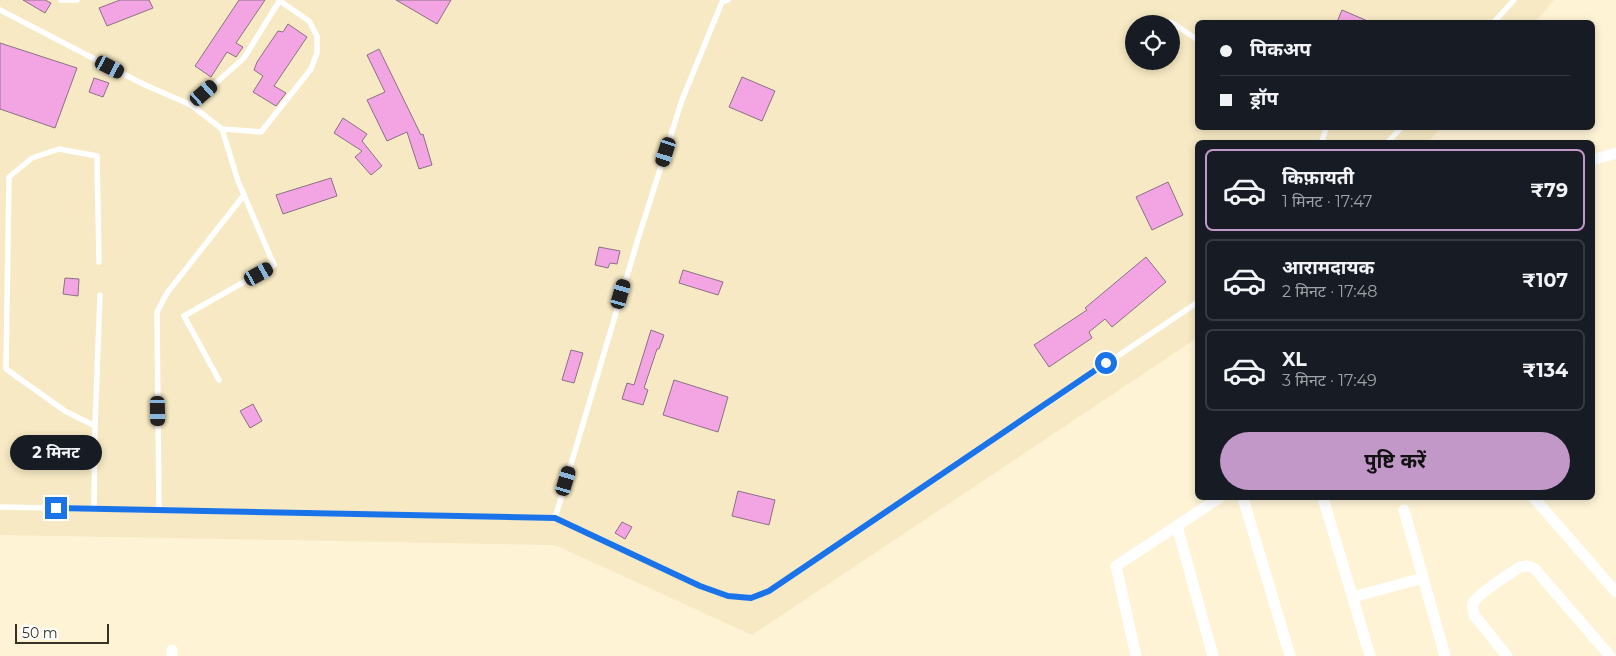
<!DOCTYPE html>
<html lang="hi">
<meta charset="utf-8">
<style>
:root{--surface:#171b24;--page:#242831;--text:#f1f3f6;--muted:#9ea1a6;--line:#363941;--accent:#c298c9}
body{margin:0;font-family:Montserrat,"Noto Sans Devanagari",sans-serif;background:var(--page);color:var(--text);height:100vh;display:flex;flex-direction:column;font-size:19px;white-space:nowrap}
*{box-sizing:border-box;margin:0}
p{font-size:16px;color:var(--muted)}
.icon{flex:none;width:28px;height:28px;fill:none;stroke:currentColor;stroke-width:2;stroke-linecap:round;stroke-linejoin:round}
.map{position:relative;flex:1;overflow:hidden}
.panel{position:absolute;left:1195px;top:140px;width:400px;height:360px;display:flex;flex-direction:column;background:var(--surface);border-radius:8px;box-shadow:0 2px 8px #0003}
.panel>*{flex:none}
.banner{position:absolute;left:1195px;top:20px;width:400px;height:110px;border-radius:8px;box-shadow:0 2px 8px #0003;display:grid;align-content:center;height:110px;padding:0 25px;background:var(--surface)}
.tools{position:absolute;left:1125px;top:15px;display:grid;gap:10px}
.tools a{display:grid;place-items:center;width:55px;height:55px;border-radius:50%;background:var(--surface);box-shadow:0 2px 8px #0003;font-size:25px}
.scale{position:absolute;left:15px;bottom:12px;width:94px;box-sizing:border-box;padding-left:5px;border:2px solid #353125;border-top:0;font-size:14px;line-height:18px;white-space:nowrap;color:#353125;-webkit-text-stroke:4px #fff;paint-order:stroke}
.end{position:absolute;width:22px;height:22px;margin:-11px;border:6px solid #1a73e8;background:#fff;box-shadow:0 0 0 2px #fff}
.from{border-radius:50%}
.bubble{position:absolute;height:35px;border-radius:18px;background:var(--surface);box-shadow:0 2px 8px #0003;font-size:16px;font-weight:700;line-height:35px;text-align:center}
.car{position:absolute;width:15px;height:30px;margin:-15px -8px;border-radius:6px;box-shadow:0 0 4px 1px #0007;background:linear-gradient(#222 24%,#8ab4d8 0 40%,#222 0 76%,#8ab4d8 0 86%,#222 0)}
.banner b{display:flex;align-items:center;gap:18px;height:48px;font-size:19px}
.banner b+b{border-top:1px solid var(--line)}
.banner i{width:12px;height:12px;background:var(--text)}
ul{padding:9px 0 0;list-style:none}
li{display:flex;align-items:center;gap:15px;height:82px;margin:0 10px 8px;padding:0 15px;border:2px solid var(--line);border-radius:8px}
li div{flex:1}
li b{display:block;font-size:19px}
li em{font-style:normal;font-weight:700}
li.current{border-color:var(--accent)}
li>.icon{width:45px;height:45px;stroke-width:1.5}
.button{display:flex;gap:10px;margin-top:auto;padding:10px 25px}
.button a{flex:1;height:58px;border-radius:30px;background:var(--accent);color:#111;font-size:20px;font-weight:700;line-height:58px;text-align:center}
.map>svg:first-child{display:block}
</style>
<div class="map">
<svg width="1616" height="656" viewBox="0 0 1616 656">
<rect width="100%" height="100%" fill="#fef3d5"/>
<path fill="#f6e9c3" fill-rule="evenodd" d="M0,0H1554L1535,22H1198V128H1441L1428,142H1198L1197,338L752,635L555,545L0,535ZM1134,24H1171V61H1134Z"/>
<g fill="#f3a4e3" stroke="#8a7285">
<polygon points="23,0 45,0 51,3 45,13"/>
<polygon points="120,0 149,0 153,8 107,26 99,8"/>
<polygon points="239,0 265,0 236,43 243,47 236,57 227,52 211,77 195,66"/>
<polygon points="396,0 451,0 437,24"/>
<polygon points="1342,10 1370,22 1337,22"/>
<polygon points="288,24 307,37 274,86 286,93 276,106 253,92 263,76 254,70 257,62 278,31 283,32"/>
<polygon points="0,43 77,68 55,128 0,109"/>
<polygon points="379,49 421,135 423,134 432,165 419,169 407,132 387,141 367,100 385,92 367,55"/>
<polygon points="742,77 775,91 762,121 729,107"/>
<polygon points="94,78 109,83 103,97 89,92"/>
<polygon points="343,118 367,134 362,141 382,166 371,175 355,157 362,151 334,133"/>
<polygon points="331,178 337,196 283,214 276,195"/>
<polygon points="1168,182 1183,215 1152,230 1136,197"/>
<polygon points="599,247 620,251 617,264 610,263 608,268 595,265"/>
<polygon points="1146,257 1166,282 1112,327 1105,319 1089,332 1092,338 1049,367 1034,345 1087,310 1085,308"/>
<polygon points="683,270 723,282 718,295 679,283"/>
<polygon points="65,278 79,279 78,296 63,294"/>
<polygon points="651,330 664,335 659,349 657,349 644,388 648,390 643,405 622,399 627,383 634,385"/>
<polygon points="571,350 583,353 574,383 562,380"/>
<polygon points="674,380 728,397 718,432 663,415"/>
<polygon points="253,404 262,421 250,428 240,411"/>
<polygon points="738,491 775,500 769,525 732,516"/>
<polygon points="622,522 632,527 625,539 615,533"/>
</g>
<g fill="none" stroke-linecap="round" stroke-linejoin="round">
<g stroke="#fff" stroke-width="5.5">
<polyline points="61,0 77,0"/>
<polyline points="0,10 143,84 191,105 222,129 238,181 274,265 184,316 219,380"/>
<polyline points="1171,22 1198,40"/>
<polyline points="1494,22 1514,0"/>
<polyline points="191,105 244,58 280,0"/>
<polyline points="222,129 261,132 311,69 317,53 317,36 309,21 280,1"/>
<polyline points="1322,142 1326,128"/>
<polyline points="1388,142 1401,128"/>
<polyline points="95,426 65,411 6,369 9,177 32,158 59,149 97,156 99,262"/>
<polyline points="0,507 555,518 700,586 728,596 751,598 769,591 1198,302"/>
<polyline points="94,509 95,426 100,295"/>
<polyline points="159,510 157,312 167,293 244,195"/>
<polyline points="555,518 638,239 682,100 722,2 728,0"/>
</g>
<g stroke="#fff" stroke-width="11">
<polyline points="1592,160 1616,153"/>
<polyline points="1243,498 1290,656"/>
<polyline points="1323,498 1370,656"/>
<polyline points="1534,498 1616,592"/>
<polyline points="1404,510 1445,656"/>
<polyline points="1177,526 1213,656"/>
<polyline points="1353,597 1423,578"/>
<polyline points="172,650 172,656"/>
<polyline points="1136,656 1116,566 1219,498"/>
<path d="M1507,656L1474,615C1473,610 1472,607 1473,603C1477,594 1511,573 1520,567L1528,566L1535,569L1610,656"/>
</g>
</g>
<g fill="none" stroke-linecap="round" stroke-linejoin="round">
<polyline stroke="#1a73e8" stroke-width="6" points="56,508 555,518 700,586 728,596 751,598 769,591 1106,363"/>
</g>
</svg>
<div class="tools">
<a><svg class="icon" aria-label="locate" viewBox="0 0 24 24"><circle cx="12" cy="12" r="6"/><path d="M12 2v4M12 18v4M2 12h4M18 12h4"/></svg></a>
</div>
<div class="scale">50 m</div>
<i class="end from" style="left:1106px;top:363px"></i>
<i class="end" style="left:56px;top:508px"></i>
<div class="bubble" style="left:10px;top:435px;width:92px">2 मिनट</div>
<i class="car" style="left:110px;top:67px;rotate:117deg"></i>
<i class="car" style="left:204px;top:93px;rotate:49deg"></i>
<i class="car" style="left:666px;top:152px;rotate:198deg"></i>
<i class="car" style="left:259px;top:274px;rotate:61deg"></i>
<i class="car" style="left:621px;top:294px;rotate:16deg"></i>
<i class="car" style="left:158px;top:411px;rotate:179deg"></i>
<i class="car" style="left:566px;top:481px;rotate:17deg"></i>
<div class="banner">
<b><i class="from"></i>पिकअप</b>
<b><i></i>ड्रॉप</b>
</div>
<section class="panel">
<ul>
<li class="current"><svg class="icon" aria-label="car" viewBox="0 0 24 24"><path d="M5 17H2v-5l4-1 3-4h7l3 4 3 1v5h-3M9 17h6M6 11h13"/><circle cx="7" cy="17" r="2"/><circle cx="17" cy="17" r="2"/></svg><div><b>किफ़ायती</b><p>1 मिनट · 17:47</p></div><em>₹79</em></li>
<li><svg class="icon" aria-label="car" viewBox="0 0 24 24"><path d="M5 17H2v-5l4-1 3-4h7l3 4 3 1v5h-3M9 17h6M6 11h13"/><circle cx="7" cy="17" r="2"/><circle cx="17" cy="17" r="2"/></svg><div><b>आरामदायक</b><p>2 मिनट · 17:48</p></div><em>₹107</em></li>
<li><svg class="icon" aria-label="car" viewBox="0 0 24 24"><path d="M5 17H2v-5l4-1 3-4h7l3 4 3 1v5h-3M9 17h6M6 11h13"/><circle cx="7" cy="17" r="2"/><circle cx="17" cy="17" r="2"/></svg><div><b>XL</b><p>3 मिनट · 17:49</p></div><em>₹134</em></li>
</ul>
<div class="button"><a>पुष्टि करें</a></div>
</section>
</div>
